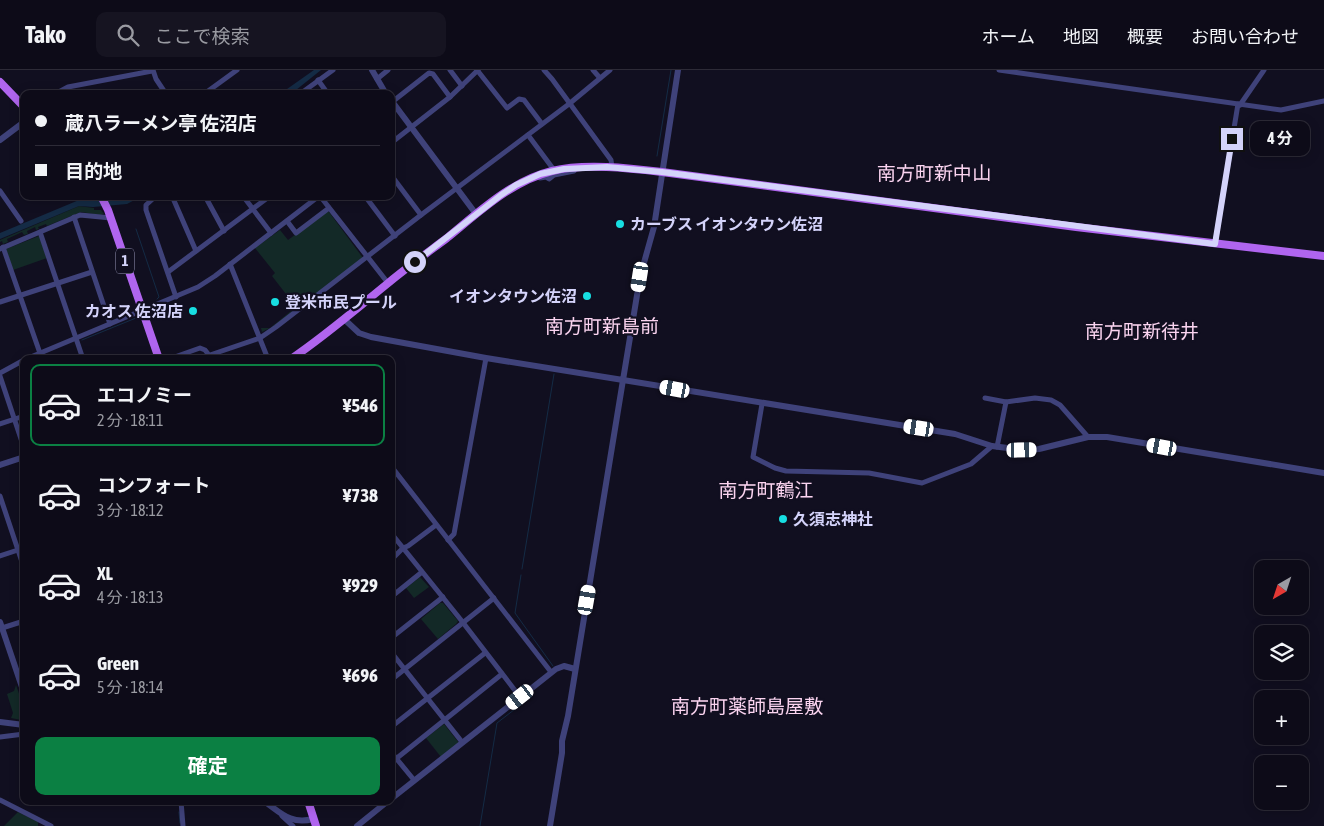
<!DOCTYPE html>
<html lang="ja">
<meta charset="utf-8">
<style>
:root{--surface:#0d0b18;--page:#161421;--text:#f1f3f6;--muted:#9a9ba2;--line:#2d2b37;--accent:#0b8043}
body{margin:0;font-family:"Asap Condensed","Noto Sans JP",sans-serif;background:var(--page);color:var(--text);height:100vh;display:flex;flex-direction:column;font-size:19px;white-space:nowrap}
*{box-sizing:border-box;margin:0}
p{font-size:16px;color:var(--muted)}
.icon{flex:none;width:28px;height:28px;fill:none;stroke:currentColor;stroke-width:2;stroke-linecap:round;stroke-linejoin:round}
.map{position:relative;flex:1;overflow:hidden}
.panel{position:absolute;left:20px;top:285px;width:375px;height:450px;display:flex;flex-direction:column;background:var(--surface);border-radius:10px;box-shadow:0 2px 12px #0003,0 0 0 1px var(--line)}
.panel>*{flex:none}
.hud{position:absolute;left:20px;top:20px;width:375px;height:110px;border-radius:10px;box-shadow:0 2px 12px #0003,0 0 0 1px var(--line);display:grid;align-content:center;height:110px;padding:0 15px;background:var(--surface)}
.needle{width:32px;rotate:219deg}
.tools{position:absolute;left:1254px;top:490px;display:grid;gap:10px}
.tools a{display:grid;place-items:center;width:55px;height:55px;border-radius:10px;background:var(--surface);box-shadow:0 2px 12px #0003,0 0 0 1px var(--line);font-size:25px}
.end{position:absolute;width:22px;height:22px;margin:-11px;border:6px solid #d4d3fa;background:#111;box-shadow:0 0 0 2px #111}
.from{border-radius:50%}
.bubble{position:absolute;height:35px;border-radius:10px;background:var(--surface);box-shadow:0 2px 12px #0003,0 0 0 1px var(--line);font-size:16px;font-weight:700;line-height:35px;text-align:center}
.car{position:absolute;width:15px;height:30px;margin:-15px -8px;border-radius:6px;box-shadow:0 0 4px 1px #0007;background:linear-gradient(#fff 24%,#345 0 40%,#fff 0 76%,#345 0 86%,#fff 0)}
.hud b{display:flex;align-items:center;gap:18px;height:48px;font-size:19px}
.hud b+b{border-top:1px solid var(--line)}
.hud i{width:12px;height:12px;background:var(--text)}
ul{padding:9px 0 0;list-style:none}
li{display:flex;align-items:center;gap:15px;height:82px;margin:0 10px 8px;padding:0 5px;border:2px solid transparent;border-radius:10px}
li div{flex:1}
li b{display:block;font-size:19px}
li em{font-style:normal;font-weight:700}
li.on{border-color:var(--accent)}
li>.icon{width:45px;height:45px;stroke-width:1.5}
.primary-button{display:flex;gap:10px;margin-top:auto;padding:10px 15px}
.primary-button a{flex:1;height:58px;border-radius:10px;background:var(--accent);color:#fff;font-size:20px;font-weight:700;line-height:58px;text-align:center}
header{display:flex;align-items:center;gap:30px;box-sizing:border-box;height:70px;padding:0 25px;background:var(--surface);border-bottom:1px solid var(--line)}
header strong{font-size:24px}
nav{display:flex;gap:28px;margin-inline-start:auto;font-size:18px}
.search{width:350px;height:45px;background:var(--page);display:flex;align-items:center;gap:12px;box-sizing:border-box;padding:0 18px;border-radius:10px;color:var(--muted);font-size:19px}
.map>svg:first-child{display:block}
</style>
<header>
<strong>Tako</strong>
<div class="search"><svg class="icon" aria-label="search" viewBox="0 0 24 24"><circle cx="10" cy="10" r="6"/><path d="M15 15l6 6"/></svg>ここで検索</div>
<nav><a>ホーム</a><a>地図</a><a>概要</a><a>お問い合わせ</a></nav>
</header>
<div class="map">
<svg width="1324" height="756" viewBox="0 0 1324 756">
<rect width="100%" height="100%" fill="#110f20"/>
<g fill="#132927">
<polygon points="79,136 94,138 94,140 101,140 104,144 100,145 81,142 47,156 46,154 38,157 39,159 36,160 35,157 27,161 28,164 24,165 22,162 7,169 8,172 3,174 2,171 0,172 0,170"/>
<polygon points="327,141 329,142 363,188 274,256 262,262 261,258 270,258 296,237 272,206 275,203 255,178 280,160 288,170"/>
<polygon points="39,166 47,188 13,200 6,179"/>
<polygon points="420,507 429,517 414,528 406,518"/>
<polygon points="440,533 443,533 458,551 456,554 438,569 421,549"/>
<polygon points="16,615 24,638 24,648 21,650 11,648 13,643 7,624 14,621"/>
<polygon points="444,654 459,673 441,687 426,668"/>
<polygon points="18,742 38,752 38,756 4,756"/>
</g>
<g fill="#142b45">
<polygon points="314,0 321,0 291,24 280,24"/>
<path d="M132,126H142L127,134L93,137L79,136L0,169V163L79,130C94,132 110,125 124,129Z"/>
</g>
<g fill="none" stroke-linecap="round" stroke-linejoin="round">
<g stroke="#142b45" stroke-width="1">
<polyline points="657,86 671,0"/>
<polyline points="136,159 159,227 157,229"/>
<polyline points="82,270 136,248"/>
<polyline points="522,499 554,304"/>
<polyline points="521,505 515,543 553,596"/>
<polyline points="179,742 180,753"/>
<polyline points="480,756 497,653 528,629"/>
</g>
<g stroke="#3f427a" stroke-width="5">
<polyline points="153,0 156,9 166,24"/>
<polyline points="450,0 462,16"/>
<polyline points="477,0 507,38 519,29 524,30 542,54"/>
<polyline points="544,0 552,9 611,90 612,97"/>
<polyline points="593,0 600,8"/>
<polyline points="999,0 1281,40 1324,31"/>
<polyline points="377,9 388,0"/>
<polyline points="318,10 328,24"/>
<polyline points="55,24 68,17 152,1"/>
<polyline points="204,24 237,0"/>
<polyline points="300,24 333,0"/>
<polyline points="392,32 429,3 433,4 450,27"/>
<polyline points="1240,35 1264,0"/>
<polyline points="528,65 554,100"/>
<polyline points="391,73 450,27 478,0"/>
<polyline points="391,105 421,145"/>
<polyline points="540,108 546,107 549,109 554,105 574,101"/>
<polyline points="0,121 21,151"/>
<polyline points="156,126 146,135 146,140 176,227"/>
<polyline points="172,126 196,181"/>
<polyline points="205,126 224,161"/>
<polyline points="243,126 271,163"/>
<polyline points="320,126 388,213"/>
<polyline points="365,126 395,166"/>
<polyline points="74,147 110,254"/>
<polyline points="287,151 296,163 329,138"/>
<polyline points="40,162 83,289"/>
<polyline points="1215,174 1238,34"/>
<polyline points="3,177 42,289"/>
<polyline points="0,179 80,145 111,148"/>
<polyline points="230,194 268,289"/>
<polyline points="168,202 270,126"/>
<polyline points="0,232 92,202"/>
<polyline points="210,285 260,268 276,257 421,145 569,34 610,0"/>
<polyline points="26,289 198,217 215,206 319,126"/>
<polyline points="169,289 200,278 205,280 212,289"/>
<polyline points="0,303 24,290"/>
<polyline points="0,306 24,378"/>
<polyline points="985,328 1006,332 1035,328 1051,330 1060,335 1088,367"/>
<polyline points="762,334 753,387 775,398 786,401 869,403 922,413 971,394 992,376"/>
<polyline points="0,354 24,346"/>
<polyline points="997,377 1006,332"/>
<polyline points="391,396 551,602"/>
<polyline points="0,426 24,498"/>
<polyline points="391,463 461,550 520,627"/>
<polyline points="448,470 454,464 486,288"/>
<polyline points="0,486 24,478"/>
<polyline points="391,490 403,478 408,476 436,455"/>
<polyline points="391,527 422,502"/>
<polyline points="2,558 24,551"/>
<polyline points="391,568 443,527"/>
<polyline points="391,582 462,672"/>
<polyline points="391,610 494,528"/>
<polyline points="391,657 485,583"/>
<polyline points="0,667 24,664"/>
<polyline points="391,682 414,710"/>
<polyline points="397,688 502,604"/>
<polyline points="0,730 51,756"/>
<polyline points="181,731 183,756"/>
<polyline points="282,746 293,756"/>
</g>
<g stroke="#3f427a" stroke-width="6">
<polyline points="372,0 386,24"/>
<polyline points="391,30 476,144"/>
<polyline points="0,70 24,52"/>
<polyline points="344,249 359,263 371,267 486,288 623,310 640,207 654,157 678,0"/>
<polyline points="0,395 24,387"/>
<polyline points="0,552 24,623"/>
<polyline points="0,652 24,655"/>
<polyline points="391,729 556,599 564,596 575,599"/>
<path d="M264,731C281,743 291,755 313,749"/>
<polyline points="357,756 388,731"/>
<polyline points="550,756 562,683 562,671 568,646 623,310 955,364 992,376 1023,380 1039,379 1088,367 1107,367 1324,403"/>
</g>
<g stroke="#b065ef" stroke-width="8">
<polyline points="0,12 24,37"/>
<polyline points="101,126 108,140 159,289"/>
<path d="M291,289C325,266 355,240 387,214C406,198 427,183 447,168C479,142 511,111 552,101C584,93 629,98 662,102L1076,157L1324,186"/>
<polyline points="308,731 316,756"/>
</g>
</g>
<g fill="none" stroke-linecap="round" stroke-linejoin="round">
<polyline stroke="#d4d3fa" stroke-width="6" points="415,192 501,125 516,115 540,104 564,99 607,97 662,102 1215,174 1232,69"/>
</g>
<g fill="#17dee2" stroke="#110f20" stroke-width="2">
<circle cx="620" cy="154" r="5"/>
<circle cx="587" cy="226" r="5"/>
<circle cx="275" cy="232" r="5"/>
<circle cx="193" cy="241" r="5"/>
<circle cx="783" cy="449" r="5"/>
</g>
<g text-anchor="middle" stroke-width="4.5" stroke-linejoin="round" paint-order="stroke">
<rect fill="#110f20" stroke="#9a98b9" stroke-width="1" x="116" y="178.5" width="18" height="25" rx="4"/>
<g font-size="15" font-weight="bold" fill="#d4d3fa">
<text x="125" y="196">1</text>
</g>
<g font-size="16" font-weight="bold" fill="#d4d3fa" stroke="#110f20" text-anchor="start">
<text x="630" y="160">カーブス イオンタウン佐沼</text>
<text x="577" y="232" text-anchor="end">イオンタウン佐沼</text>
<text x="285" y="238">登米市民プール</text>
<text x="183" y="247" text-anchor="end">カオス 佐沼店</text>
<text x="793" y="455">久須志神社</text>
</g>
<g font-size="19" fill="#fbd4f0" stroke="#110f20">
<text x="934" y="110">南方町新中山</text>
<text x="602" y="263">南方町新島前</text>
<text x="1142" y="268">南方町新待井</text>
<text x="766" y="427">南方町鶴江</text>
<text x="747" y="643">南方町薬師島屋敷</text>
</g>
</g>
</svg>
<div class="tools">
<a><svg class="needle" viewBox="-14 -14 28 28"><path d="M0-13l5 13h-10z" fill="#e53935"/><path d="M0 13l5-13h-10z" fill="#9a9ba2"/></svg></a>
<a><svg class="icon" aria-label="layers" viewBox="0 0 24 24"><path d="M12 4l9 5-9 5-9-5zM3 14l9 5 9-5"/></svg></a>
<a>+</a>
<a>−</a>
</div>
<i class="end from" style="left:415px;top:192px"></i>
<i class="end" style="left:1232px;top:69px"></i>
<div class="bubble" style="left:1250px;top:51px;width:60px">4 分</div>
<i class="car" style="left:640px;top:207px;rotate:189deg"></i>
<i class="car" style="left:675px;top:319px;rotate:280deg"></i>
<i class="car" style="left:919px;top:358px;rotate:279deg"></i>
<i class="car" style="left:1162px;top:377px;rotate:280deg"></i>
<i class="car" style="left:1022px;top:380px;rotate:89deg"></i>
<i class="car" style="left:587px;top:530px;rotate:10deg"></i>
<i class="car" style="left:520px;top:627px;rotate:232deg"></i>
<div class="hud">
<b><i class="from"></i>蔵八ラーメン亭 佐沼店</b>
<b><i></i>目的地</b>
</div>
<section class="panel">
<ul>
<li class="on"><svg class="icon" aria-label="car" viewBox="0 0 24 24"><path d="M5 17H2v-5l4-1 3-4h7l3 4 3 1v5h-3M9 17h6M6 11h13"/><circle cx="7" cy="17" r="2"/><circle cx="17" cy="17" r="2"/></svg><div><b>エコノミー</b><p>2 分 · 18:11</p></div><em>¥546</em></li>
<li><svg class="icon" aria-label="car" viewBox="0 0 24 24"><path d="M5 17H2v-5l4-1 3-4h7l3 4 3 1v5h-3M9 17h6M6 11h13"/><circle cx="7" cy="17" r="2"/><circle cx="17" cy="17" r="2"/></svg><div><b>コンフォート</b><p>3 分 · 18:12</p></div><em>¥738</em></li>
<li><svg class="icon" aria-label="car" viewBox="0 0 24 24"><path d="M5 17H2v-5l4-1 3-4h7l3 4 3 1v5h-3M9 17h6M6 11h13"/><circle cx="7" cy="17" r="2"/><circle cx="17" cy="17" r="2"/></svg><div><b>XL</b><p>4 分 · 18:13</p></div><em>¥929</em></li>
<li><svg class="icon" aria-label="car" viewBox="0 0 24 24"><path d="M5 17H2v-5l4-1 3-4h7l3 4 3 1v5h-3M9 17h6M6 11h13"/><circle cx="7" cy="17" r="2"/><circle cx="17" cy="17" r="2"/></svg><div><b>Green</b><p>5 分 · 18:14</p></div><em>¥696</em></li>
</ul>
<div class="primary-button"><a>確定</a></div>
</section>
</div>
